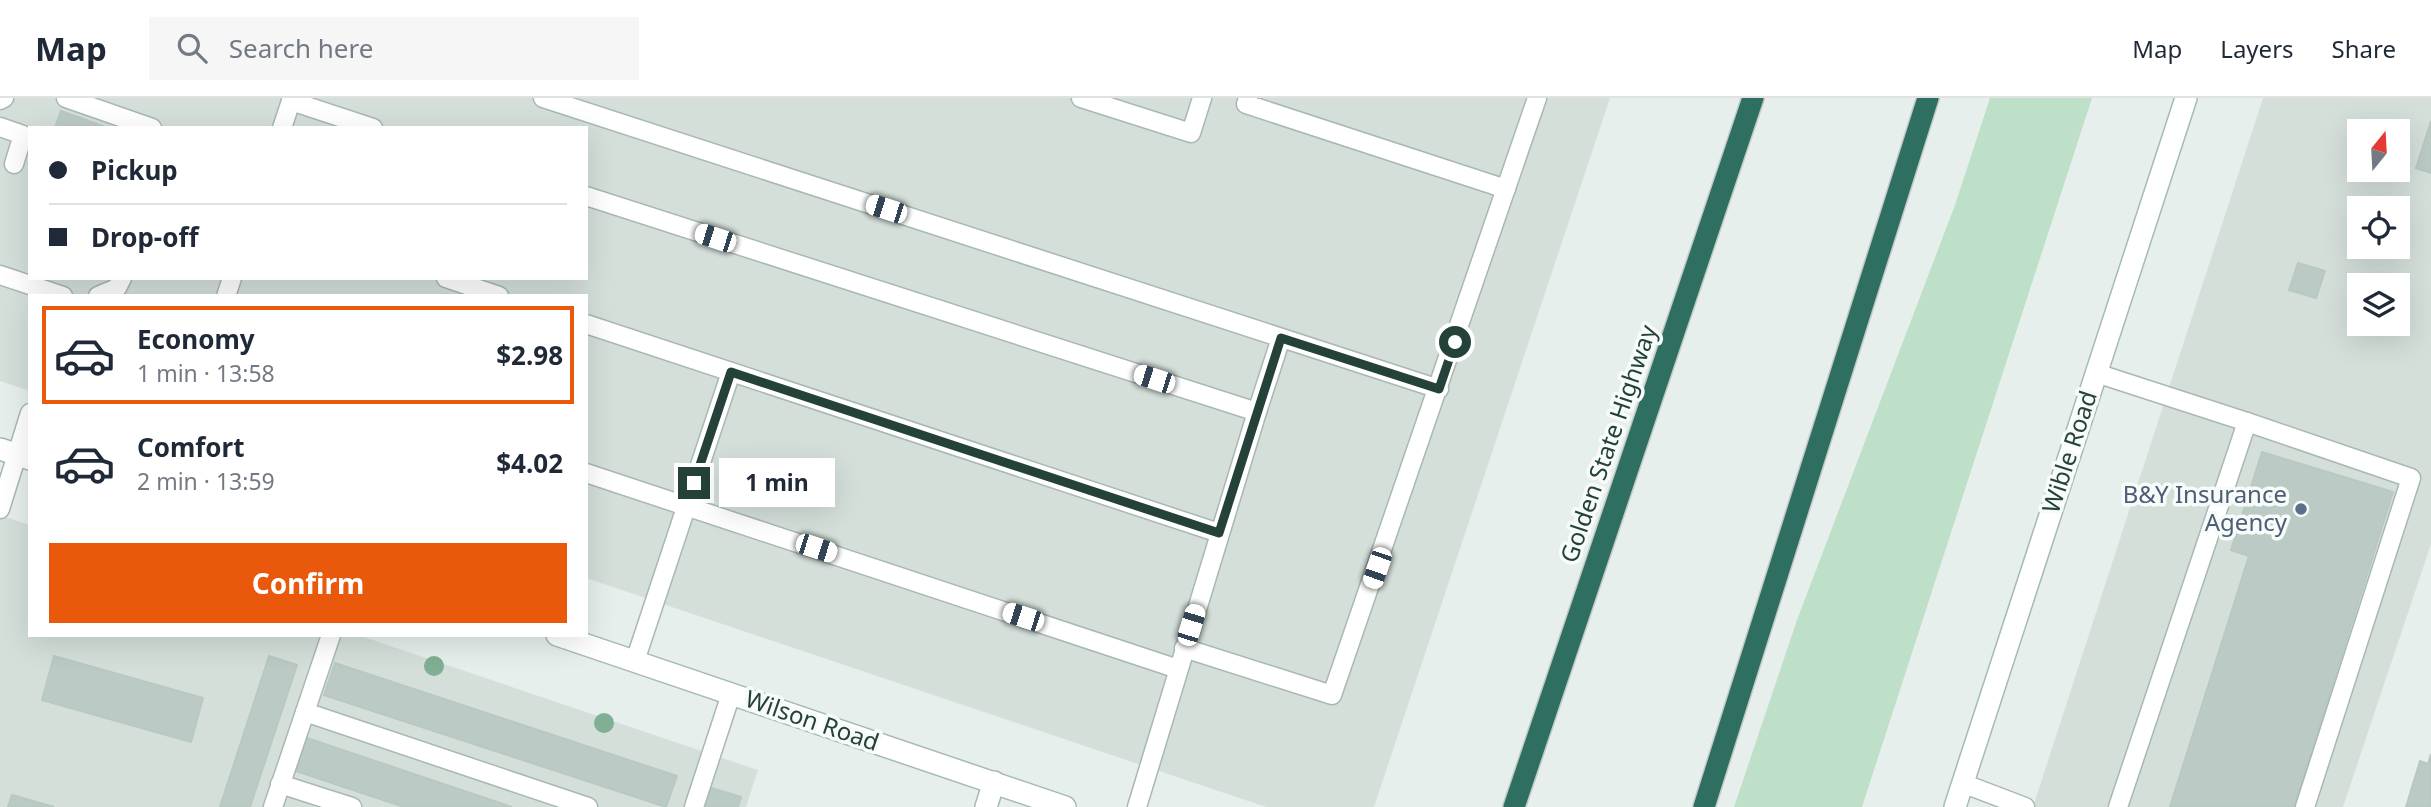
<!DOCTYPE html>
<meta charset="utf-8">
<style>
:root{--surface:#fff;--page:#f6f6f7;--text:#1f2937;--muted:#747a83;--line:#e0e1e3;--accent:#ea580c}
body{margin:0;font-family:"Noto Sans",sans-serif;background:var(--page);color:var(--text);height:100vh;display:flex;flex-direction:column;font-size:26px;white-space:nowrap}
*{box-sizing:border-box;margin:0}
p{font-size:23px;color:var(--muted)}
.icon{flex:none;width:38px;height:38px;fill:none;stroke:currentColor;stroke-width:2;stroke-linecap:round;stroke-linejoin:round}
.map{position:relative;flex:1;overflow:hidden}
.panel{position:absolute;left:28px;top:196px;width:560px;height:343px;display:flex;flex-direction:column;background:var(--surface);border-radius:0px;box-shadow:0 7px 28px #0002}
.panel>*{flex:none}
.guide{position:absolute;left:28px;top:28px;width:560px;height:154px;border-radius:0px;box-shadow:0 7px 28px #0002;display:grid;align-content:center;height:154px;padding:0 21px;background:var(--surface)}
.needle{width:46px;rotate:18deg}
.tools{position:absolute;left:2347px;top:21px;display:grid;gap:14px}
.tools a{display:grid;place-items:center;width:63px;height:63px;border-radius:0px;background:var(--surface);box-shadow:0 7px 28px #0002;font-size:35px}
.end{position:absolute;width:32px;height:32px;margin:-16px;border:9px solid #24423a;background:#fff;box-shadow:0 0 0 4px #fff}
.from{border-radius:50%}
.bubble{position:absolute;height:49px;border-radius:0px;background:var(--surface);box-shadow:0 7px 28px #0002;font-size:23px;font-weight:700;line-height:49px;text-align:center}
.car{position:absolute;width:21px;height:42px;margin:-21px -10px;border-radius:9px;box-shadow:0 0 5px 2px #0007;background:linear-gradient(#fff 24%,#345 0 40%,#fff 0 76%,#345 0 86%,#fff 0)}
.guide b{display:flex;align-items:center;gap:24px;height:66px;font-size:26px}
.guide b+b{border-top:2px solid var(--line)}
.guide i{width:18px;height:18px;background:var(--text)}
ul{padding:12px 0 0;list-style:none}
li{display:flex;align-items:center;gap:21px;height:98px;margin:0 14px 10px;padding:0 7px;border:4px solid transparent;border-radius:0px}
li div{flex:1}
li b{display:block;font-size:26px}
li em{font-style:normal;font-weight:700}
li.active{border-color:var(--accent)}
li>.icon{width:63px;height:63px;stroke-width:1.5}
.action{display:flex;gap:14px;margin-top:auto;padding:14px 21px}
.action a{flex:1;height:80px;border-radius:0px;background:var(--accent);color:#fff;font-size:28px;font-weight:700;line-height:80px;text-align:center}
header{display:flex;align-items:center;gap:42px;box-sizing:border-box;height:98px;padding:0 35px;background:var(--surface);border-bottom:2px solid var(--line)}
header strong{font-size:33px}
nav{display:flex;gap:38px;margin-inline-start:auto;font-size:24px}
.search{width:490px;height:63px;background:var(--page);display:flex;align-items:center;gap:18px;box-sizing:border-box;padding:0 24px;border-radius:0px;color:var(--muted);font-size:26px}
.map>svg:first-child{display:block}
</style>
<header>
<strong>Map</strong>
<div class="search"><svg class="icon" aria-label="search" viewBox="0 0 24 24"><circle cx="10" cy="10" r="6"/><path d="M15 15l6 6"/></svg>Search here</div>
<nav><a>Map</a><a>Layers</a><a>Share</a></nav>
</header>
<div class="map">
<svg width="2431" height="709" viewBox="0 0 2431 709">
<rect width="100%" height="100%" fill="#e6efeb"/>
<g fill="#d4dfda" fill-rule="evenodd">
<path d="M0,0H1610L1374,709H1266L586,480V198H30V293L0,283ZM30,30H586V180H30Z"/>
<path d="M2263,0H2431V446L2343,709H2033ZM2359,33H2398V72H2359ZM2359,110H2398V149H2359ZM2359,187H2398V226H2359Z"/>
<polygon points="0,417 30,427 30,537 358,537 758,672 746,709 0,709"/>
</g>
<polygon fill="#bfe0c8" points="1990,0 2092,0 1862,709 1734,709 1797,522 1955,107"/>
<g fill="#bbcac4" stroke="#b8c9c2" stroke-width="2">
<polygon points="61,13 108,30 55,30"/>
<polygon points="2431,23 2431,75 2416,70"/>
<polygon points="2298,165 2325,173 2316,200 2289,192"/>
<polygon points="2262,354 2393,394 2294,709 2170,709 2249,458 2231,452"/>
<polygon points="54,558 203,600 191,644 42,602"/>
<polygon points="269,558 297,567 250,709 220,709"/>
<polygon points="335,565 677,678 666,709 324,597"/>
<polygon points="307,640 512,709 404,709 296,673"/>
<polygon points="2431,656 2431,709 2406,709 2420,663 2428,666"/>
<polygon points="708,689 741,699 738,709 702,709"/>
<polygon points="12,697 54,709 8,709"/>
</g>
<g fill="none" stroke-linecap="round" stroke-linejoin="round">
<defs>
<g id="lane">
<polyline points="66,0 152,30"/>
<polyline points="543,0 1439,291"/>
<polyline points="1081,0 1191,35 1202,0"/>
<polyline points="1248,0 1246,6 1506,91"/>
<polyline points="0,2 4,0"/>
<polyline points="291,3 373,30"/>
<polyline points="0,29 23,37 14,66"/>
<polyline points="282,30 292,0"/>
<polyline points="586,98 1257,314 1137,709"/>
<polyline points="0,177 63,198"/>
<polyline points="446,180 499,198"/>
<polyline points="98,198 117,190 122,180"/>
<polyline points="226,198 232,180"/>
<polyline points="586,226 1219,435"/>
<polyline points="2096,275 2247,324 2118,709"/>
<polyline points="1257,314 1281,240"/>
<polyline points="2247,324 2411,380 2305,709"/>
<polyline points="586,375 1178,571"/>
<polyline points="0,411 30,315"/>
<polyline points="1184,550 1332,597 1537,0"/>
<polyline points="635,563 731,274"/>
<polyline points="305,614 588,709"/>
<polyline points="1962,685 2025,709"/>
<polyline points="280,686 352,709"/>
<polyline points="273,709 331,537"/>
<polyline points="694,709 731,596"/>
</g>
<polyline id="street" points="986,709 994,684"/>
<g id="secondary">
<polyline points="0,351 30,361"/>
<polyline points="557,537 1065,709"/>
<polyline points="1955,709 2186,0"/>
</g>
<g id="highway">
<polyline points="1514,709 1753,0"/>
<polyline points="1704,709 1928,0"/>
</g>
</defs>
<use href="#lane" stroke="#a8b8b2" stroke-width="21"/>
<use href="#street" stroke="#a8b8b2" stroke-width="24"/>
<use href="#secondary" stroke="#a4bbb3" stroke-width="24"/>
<use href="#highway" stroke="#c2cac8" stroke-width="24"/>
<use href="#lane" stroke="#fff" stroke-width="18"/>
<use href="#street" stroke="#fff" stroke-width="21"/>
<use href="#secondary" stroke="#fff" stroke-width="21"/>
<use href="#highway" stroke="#2f6f62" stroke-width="21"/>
</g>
<g fill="#80af93">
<circle cx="434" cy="568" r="10"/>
<circle cx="604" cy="625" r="10"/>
</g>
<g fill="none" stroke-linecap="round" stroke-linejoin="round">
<polyline stroke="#24423a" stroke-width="9" points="694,385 731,274 1219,435 1281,240 1439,291 1455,244"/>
</g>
<circle fill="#5c6f8a" stroke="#f7fbf9" stroke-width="2.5" cx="2301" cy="411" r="7"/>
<g text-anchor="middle" stroke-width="7" stroke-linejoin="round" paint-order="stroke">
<g font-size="24" fill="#24423a" stroke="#f7fbf9">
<text transform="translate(1609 346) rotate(-71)" y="8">Golden State Highway</text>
<text transform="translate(2070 354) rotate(-72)" y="8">Wible Road</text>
<text transform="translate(812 623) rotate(19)" y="8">Wilson Road</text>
</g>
<g font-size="24" fill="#4e5e75" stroke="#f7fbf9" text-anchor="end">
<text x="2287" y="405">B&amp;Y Insurance<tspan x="2287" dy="28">Agency</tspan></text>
</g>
</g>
</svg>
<div class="tools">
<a><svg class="needle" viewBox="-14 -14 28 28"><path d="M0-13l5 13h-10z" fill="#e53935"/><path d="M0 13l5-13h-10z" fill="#747a83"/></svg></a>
<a><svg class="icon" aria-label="locate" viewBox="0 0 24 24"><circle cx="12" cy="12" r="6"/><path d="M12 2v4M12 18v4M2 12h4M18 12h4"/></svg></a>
<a><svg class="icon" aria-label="layers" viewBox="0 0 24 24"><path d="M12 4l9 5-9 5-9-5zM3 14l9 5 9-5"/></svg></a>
</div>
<i class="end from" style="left:1455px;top:244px"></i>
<i class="end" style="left:694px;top:385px"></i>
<div class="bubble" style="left:719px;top:360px;width:116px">1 min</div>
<i class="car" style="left:886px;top:111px;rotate:288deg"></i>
<i class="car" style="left:715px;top:140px;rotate:288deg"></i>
<i class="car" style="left:1154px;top:281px;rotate:288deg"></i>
<i class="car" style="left:816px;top:450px;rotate:108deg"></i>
<i class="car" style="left:1377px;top:470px;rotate:199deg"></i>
<i class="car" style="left:1023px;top:519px;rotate:288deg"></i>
<i class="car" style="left:1191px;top:527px;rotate:17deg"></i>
<div class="guide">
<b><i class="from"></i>Pickup</b>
<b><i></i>Drop-off</b>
</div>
<section class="panel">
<ul>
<li class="active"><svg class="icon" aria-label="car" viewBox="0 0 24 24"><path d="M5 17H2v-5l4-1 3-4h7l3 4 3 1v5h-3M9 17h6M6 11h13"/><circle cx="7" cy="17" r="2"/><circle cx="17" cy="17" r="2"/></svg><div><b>Economy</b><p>1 min · 13:58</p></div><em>$2.98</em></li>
<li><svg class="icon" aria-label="car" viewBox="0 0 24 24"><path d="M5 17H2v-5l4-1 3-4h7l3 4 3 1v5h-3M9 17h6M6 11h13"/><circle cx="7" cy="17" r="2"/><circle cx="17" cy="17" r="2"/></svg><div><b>Comfort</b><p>2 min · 13:59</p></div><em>$4.02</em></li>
</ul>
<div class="action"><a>Confirm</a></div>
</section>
</div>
